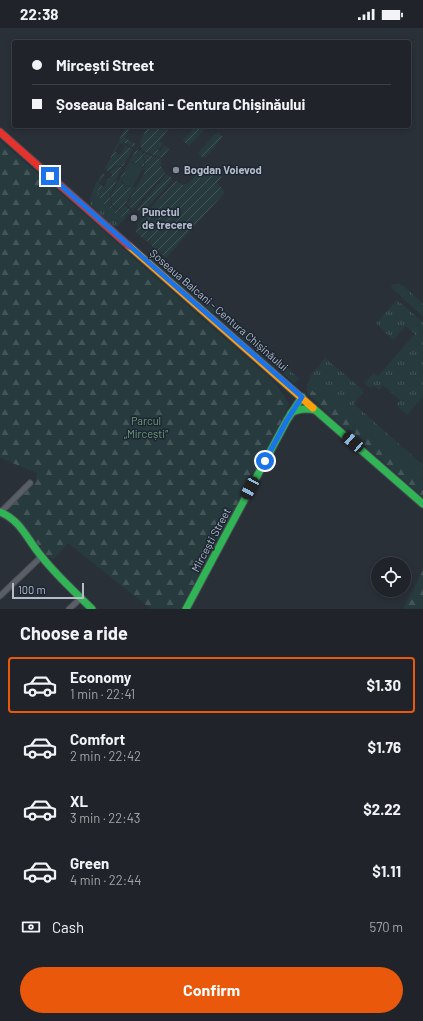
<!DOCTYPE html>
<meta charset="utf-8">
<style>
:root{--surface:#20242a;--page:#2d3036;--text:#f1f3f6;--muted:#a2a4a8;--line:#3d4147;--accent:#ea580c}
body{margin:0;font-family:Barlow,sans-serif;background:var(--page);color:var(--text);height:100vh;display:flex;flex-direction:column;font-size:15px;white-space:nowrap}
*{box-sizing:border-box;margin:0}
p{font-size:13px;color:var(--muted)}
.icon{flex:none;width:22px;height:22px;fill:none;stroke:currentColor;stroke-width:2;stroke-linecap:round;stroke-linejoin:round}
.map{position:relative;height:581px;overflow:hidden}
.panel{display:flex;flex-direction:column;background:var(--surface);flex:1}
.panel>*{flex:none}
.top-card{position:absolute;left:12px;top:12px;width:399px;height:88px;border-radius:4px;box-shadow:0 2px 6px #0003,0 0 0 1px var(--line);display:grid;align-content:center;height:88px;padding:0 20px;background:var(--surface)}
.fabs{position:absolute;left:371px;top:529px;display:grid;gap:8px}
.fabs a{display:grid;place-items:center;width:40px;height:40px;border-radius:50%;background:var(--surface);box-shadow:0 2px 6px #0003,0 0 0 1px var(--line);font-size:20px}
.scale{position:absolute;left:12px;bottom:10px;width:72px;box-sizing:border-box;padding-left:4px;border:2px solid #b4bcc9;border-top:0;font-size:11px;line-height:14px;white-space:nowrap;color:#b4bcc9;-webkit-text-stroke:3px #1d2633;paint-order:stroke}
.end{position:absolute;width:18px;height:18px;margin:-9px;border:5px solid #1a73e8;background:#fff;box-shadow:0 0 0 2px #fff}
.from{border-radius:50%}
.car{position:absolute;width:12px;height:24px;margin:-12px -6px;border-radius:5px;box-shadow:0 0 3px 1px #0007;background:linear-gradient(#222 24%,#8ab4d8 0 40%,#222 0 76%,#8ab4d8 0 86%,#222 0)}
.top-card b{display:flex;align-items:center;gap:14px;height:38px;font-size:15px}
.top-card b+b{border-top:1px solid var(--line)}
.top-card i{width:10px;height:10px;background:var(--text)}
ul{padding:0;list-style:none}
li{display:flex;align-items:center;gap:12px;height:56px;margin:0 8px 6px;padding:0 12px;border:2px solid transparent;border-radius:4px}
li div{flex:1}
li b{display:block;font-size:15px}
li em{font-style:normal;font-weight:700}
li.on{border-color:var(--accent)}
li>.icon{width:36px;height:36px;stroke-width:1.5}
h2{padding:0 20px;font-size:18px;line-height:48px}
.pay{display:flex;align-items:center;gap:10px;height:44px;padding:0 20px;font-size:15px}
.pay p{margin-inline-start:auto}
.primary-button{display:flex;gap:8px;margin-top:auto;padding:8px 20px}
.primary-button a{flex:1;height:46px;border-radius:24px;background:var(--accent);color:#fff;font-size:16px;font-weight:700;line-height:46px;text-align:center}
.status{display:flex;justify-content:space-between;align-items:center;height:28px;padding:0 20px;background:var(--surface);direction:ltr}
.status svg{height:11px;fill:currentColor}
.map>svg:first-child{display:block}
</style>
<div class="status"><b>22:38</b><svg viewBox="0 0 49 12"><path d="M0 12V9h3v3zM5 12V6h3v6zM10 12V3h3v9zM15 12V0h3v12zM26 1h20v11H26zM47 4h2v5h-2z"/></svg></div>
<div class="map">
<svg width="423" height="581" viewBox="0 0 423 581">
<defs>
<pattern id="grass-tufts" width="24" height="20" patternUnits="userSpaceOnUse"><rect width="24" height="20" fill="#273a3e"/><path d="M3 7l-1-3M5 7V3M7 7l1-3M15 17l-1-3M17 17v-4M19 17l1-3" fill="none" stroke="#445559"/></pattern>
<pattern id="forest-firs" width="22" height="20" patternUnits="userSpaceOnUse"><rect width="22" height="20" fill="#273a3e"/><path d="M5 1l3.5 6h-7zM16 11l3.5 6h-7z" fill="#445559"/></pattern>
<pattern id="garden-furrows" width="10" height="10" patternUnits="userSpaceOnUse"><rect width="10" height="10" fill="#273a3e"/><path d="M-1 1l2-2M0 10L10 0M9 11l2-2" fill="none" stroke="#445559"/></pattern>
</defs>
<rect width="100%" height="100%" fill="#2a3038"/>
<g fill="url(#grass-tufts)">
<polygon points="96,154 97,154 98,164 119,189 126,186 127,188 118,198 114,199 90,177 90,171"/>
<polygon points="171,239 300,351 294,355 162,241"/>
<polygon points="397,256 404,258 423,276 423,289 392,260 391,257"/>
<polygon points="397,272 423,294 423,369 407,387 396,377 400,372 383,357 379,362 374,358 369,359 364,355 374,345 378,348 415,306 406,298 393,312 376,295"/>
<polygon points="325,330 363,362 362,366 354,376 423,437 423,451 320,360 315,365 307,358 311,347"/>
</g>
<g fill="url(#forest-firs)">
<polygon points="0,113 89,190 192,282 254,336 275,355 289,375 282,396 184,581 151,581 68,515 54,531 42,525 5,484 36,453 37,445 0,430"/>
<polygon points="307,358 315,365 320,359 385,415 423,451 423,469 331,388 307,365"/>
<polygon points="423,542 423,581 403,581"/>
</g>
<g fill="url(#garden-furrows)">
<polygon points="126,98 130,98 125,110 136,116 135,119 133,119 123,114 122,116 119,115 115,124 120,127 125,118 123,116 133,121 123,138 116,138 108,143 105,141"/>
<polygon points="148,98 162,98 164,99 165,98 171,98 159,113 163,116 158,121 159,123 161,123 164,117 169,121 162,130 142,123 140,114"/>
<polygon points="196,98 208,98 189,118 183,113 183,112"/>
<polygon points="218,104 222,108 221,111 206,129 203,130 198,125 215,106 216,106"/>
<polygon points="136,122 142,124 144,133 145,142 143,142 144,140 140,137 140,136 137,134 136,136 132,133 120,154 127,159 128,158 132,160 134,159 135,160 125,176 119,182 112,177 111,167"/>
<polygon points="143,125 161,131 161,138 165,145 133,182 127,176 145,144 145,133"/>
<polygon points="206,135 222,149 217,155 225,164 166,230 136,204 138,197 137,196 174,154 176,153 183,157 188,155 191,153"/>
<polygon points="117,139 122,139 116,151 117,152 110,166 111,178 119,183 125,178 132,183 127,188 126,187 120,189 101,173 98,164 97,154 103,146 105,147 99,156 104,159 109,150 110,151 112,147 112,146 109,144"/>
<polygon points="166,147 168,147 172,150 172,152 142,186 137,182 137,181"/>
</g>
<polygon fill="#273a3e" points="131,134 136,136 137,135 140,136 139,138 143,140 132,160 128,157 127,158 124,157 125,156 121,153"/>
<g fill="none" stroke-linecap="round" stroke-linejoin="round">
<defs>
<g id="street">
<polyline points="1,484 30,455"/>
<polyline points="0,568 41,529"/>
<polyline points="69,581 81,570"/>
</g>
<g id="fast">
<polyline points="313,380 423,476"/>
<path d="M291,385C299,380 306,380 315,382"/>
<path d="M0,484C22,493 27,512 42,529C57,548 75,564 92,581"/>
<polyline points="186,581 287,392 302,369"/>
</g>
<polyline id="slow" points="129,218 313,380"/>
<polyline id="jam" points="0,104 129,218"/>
</defs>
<use href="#street" stroke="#484c53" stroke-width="7"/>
<use href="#fast" stroke="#484c53" stroke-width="9"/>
<use href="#slow" stroke="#484c53" stroke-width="9"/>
<use href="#jam" stroke="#484c53" stroke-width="9"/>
<use href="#street" stroke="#5a5e66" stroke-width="5"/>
<use href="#fast" stroke="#30b455" stroke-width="7"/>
<use href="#slow" stroke="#ff9f0a" stroke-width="7"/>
<use href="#jam" stroke="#e5322d" stroke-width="7"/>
</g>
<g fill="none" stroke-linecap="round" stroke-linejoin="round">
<polyline stroke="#1a73e8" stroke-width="5" points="50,148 302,369 287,392 265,433"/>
</g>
<g fill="#848b96" stroke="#1d2633" stroke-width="1.5">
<circle cx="176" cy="142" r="4"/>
<circle cx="134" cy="190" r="4"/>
</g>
<g text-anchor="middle" stroke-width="3" stroke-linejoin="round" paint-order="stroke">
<g font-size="11" font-weight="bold" fill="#b4bcc9" stroke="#1d2633" text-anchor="start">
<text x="184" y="146">Bogdan Voievod</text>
<text x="142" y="188">Punctul<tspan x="142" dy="13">de trecere</tspan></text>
</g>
<g font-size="11" fill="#b4bcc9" stroke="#1d2633">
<text transform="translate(219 282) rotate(41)" y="4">Șoseaua Balcani - Centura Chișinăului</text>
<text transform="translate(211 512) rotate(-62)" y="4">Mircești Street</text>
</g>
<g font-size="11" fill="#6b9a76" stroke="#1d2633">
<text x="146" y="397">Parcul<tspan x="146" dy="13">„Mircești”</tspan></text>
</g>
</g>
</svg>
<div class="fabs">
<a><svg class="icon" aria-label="locate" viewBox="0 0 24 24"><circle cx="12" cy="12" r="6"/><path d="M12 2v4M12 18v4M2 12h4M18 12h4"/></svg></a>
</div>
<div class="scale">100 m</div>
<i class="end from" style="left:265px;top:433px"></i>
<i class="end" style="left:50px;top:148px"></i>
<i class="car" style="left:353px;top:414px;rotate:311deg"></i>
<i class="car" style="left:250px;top:460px;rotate:208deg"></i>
<div class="top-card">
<b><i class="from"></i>Mircești Street</b>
<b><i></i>Șoseaua Balcani - Centura Chișinăului</b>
</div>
</div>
<section class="panel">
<h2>Choose a ride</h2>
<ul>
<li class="on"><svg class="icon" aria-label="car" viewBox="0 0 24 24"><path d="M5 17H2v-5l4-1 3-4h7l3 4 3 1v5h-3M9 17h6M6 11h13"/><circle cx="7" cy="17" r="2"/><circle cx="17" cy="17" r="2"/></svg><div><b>Economy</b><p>1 min · 22:41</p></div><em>$1.30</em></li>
<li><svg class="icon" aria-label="car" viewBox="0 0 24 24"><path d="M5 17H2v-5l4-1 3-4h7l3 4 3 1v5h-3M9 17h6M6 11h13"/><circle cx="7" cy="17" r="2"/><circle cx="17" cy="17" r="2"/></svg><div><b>Comfort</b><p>2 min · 22:42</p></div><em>$1.76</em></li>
<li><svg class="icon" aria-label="car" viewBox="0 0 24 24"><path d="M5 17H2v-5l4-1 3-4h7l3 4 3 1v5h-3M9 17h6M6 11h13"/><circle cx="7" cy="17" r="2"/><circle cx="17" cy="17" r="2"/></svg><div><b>XL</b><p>3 min · 22:43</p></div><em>$2.22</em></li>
<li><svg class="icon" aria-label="car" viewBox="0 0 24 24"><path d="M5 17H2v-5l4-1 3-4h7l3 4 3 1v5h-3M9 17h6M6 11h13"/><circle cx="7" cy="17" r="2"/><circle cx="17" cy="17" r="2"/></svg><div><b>Green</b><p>4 min · 22:44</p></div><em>$1.11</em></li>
</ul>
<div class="pay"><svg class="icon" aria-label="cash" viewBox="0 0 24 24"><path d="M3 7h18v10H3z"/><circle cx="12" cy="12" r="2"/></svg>Cash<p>570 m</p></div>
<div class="primary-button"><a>Confirm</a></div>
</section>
